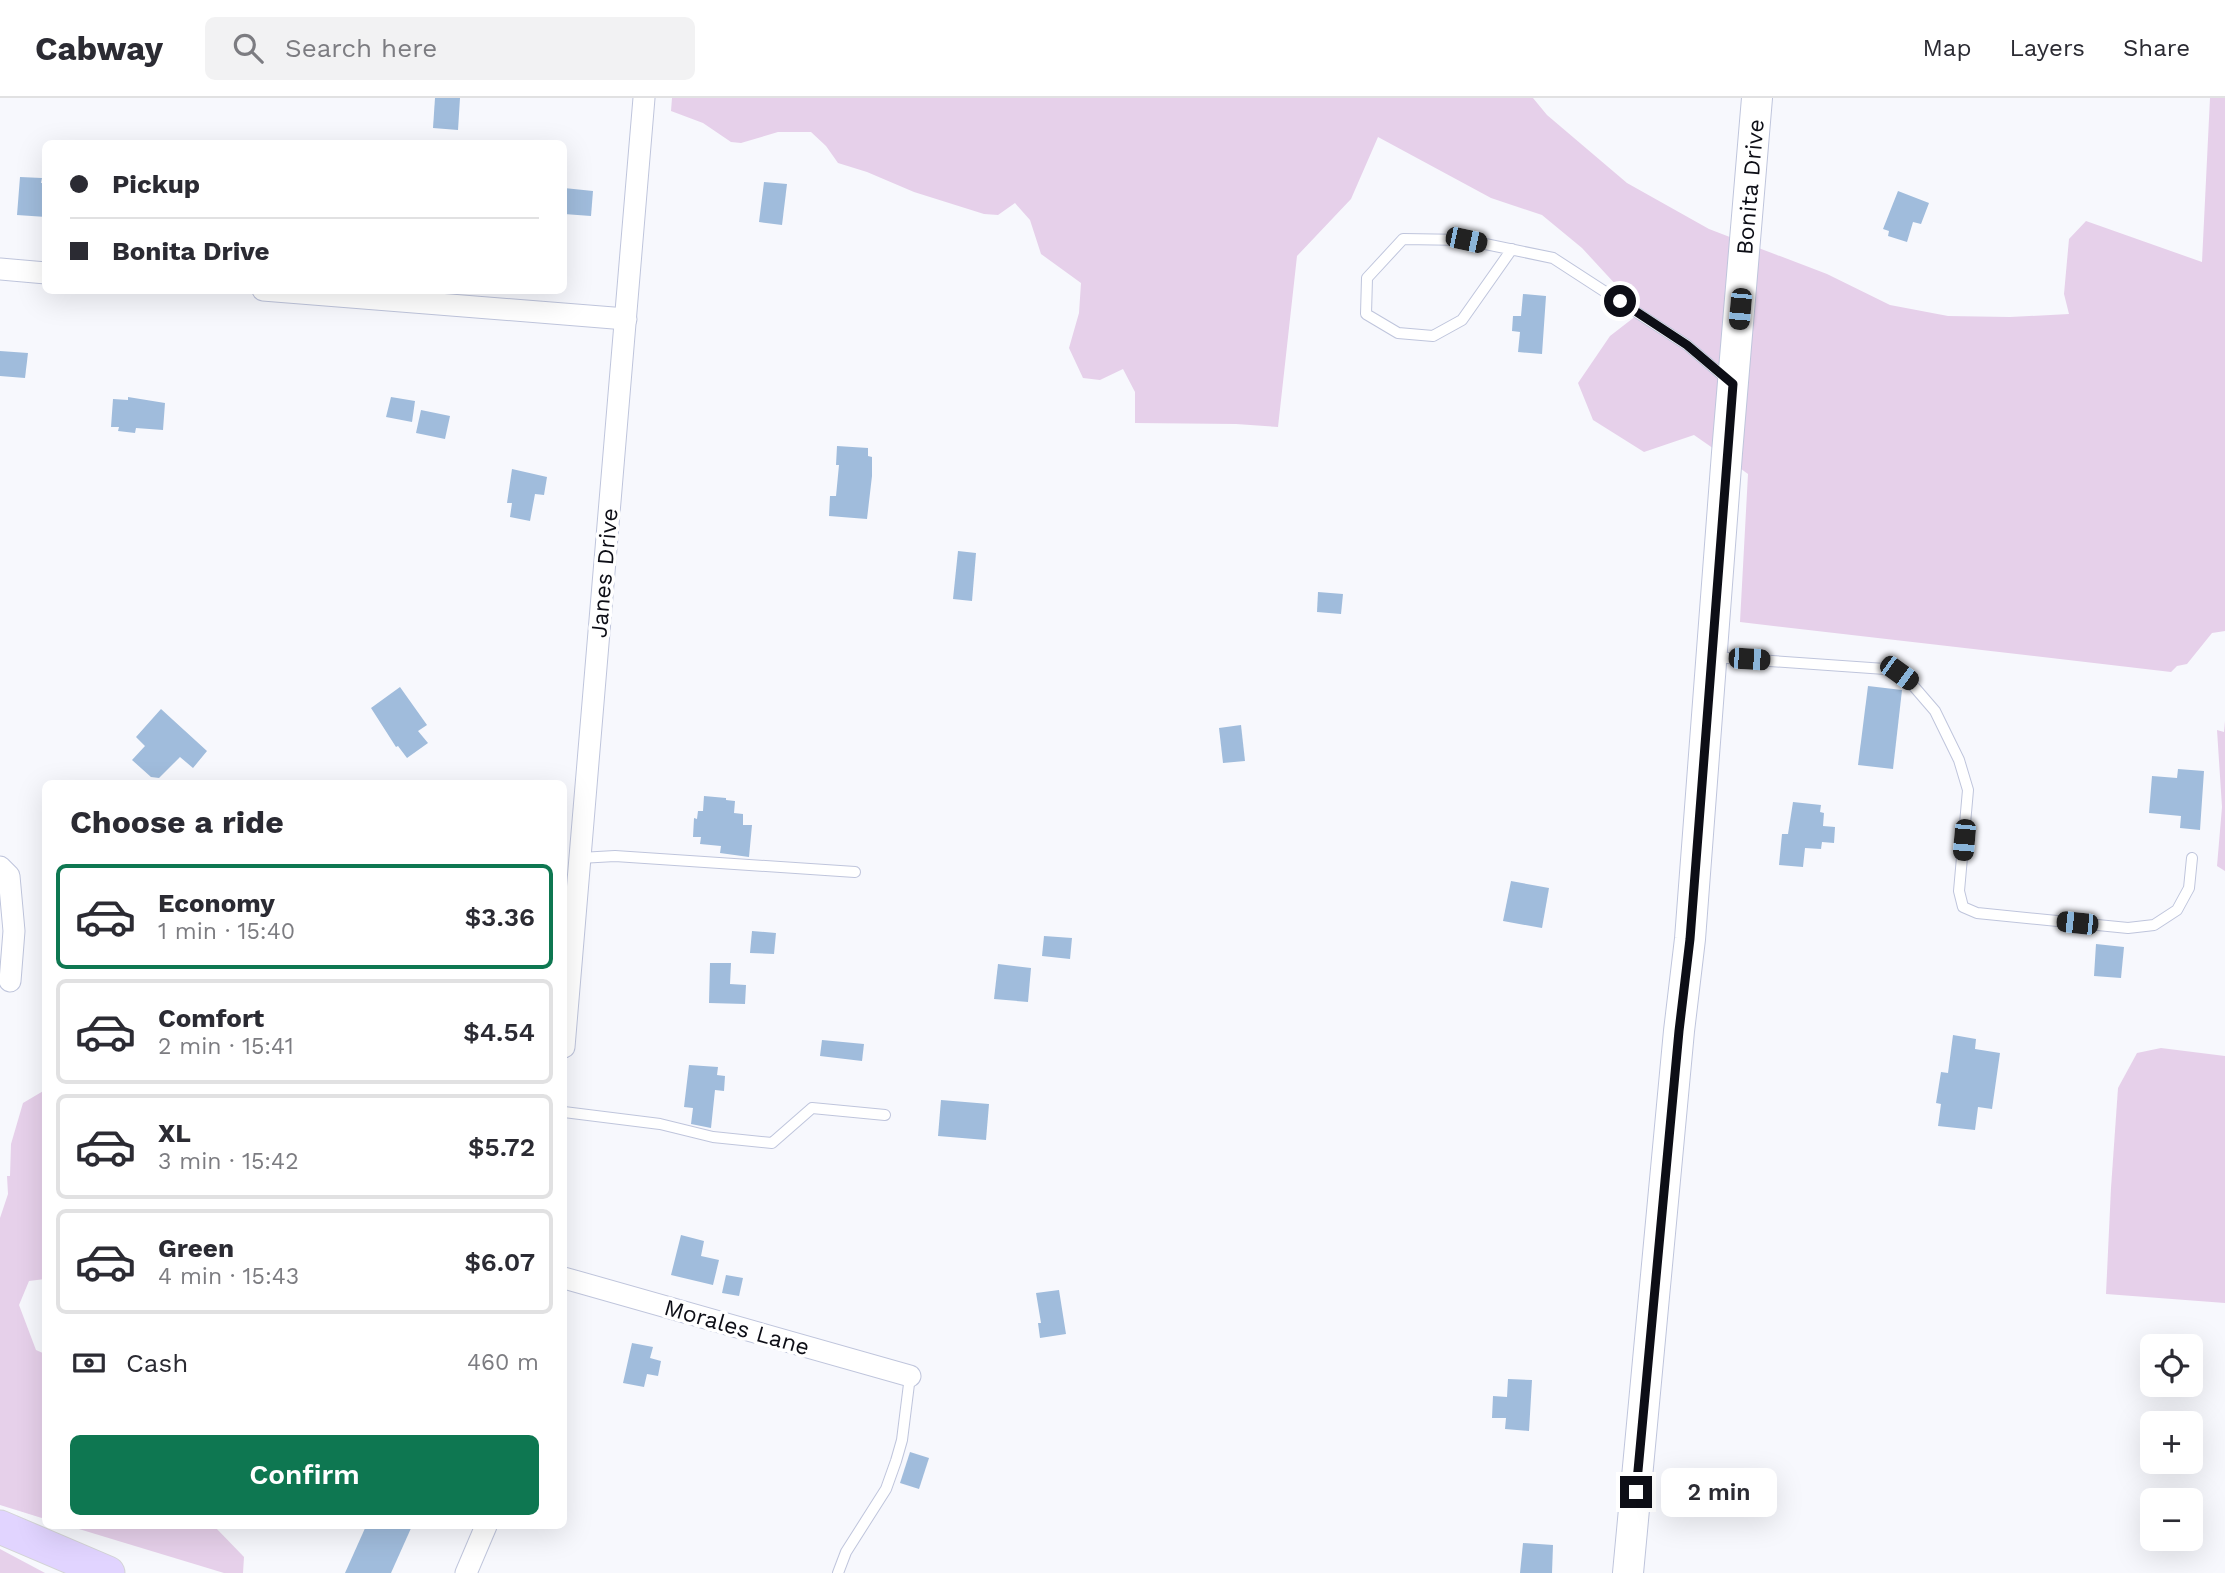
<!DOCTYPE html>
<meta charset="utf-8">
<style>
:root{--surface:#fff;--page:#f2f2f3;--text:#2b2b33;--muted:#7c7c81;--line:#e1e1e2;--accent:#0e7751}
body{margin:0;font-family:"Work Sans",sans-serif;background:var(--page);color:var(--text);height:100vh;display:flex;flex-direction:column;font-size:26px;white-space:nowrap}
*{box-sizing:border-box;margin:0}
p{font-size:23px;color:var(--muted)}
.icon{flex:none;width:38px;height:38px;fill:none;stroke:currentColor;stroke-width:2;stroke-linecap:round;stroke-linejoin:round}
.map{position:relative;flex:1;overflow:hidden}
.panel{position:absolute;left:42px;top:682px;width:525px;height:749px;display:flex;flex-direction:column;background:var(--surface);border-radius:10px;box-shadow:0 7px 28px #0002}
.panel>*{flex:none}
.banner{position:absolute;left:42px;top:42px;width:525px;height:154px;border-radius:10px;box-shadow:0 7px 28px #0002;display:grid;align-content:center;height:154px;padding:0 28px;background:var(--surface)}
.tools{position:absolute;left:2140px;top:1236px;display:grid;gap:14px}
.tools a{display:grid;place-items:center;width:63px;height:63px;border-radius:10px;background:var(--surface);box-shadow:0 7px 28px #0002;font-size:35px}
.end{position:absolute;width:32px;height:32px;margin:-16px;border:9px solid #0d0e16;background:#fff;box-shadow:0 0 0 4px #fff}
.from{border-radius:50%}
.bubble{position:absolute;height:49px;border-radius:10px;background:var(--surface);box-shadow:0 7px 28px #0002;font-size:23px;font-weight:600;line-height:49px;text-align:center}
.car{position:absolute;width:21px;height:42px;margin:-21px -10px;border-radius:9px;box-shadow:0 0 5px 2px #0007;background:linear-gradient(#222 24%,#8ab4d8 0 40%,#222 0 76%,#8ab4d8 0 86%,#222 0)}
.banner b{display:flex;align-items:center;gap:24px;height:66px;font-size:26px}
.banner b+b{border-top:2px solid var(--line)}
.banner i{width:18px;height:18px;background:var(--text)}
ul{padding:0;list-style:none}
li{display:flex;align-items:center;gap:21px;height:105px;margin:0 14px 10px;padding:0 14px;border:4px solid var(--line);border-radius:10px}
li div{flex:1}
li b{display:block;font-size:26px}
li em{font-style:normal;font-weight:600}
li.selected{border-color:var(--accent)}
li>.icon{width:63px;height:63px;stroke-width:1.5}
h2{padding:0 28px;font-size:32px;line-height:84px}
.pay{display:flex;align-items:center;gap:18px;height:77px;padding:0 28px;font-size:26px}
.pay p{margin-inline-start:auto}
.action{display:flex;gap:14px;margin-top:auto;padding:14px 28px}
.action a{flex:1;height:80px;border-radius:10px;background:var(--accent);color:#fff;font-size:28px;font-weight:600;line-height:80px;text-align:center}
header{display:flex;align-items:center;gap:42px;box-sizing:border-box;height:98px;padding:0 35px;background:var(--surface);border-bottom:2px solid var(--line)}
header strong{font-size:33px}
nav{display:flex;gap:38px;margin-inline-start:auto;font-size:24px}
.search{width:490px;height:63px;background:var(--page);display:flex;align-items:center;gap:18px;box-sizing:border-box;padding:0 24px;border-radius:10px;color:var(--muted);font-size:26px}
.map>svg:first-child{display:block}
</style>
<header>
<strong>Cabway</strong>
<div class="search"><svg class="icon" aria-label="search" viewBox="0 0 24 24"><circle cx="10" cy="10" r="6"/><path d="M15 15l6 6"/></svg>Search here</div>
<nav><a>Map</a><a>Layers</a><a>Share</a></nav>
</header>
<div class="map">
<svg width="2225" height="1475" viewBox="0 0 2225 1475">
<rect width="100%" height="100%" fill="#f7f8fd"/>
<g fill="#e6d0ea">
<polygon points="672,0 1533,0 1547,17 1627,85 1709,131 1735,141 1717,353 1694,337 1644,354 1593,322 1578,285 1610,238 1641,214 1582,150 1542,117 1491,100 1378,39 1351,101 1297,158 1278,329 1236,326 1135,325 1135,294 1123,271 1100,282 1083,280 1069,250 1079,215 1081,185 1041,156 1030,122 1015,105 998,117 984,116 914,94 867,74 838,65 826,48 811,34 778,34 741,45 731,44 703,25 671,13"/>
<polygon points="2210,0 2225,0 2225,533 2212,535 2187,566 2177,568 2171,574 1740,524 1748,376 1737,368 1756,149 1827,176 1890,207 1948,218 2010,219 2069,216 2064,196 2069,141 2086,123 2202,164"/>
<polygon points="2225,623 2225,773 2217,768 2222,709 2217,632 2224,634"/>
<polygon points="2161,950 2225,958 2225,1205 2106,1196 2111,1090 2118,990 2137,955"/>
<polygon points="45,992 45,1181 29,1183 19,1207 36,1252 45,1256 45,1421 0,1407 0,1120 8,1096 7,1078 10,1078 11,1046 23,1005"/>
<polygon points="69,1428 214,1428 244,1459 243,1475 224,1475"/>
<polygon points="0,1450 0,1451 45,1475 0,1475"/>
</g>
<g fill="#a0bcdc">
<polygon points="435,0 460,0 458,32 433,30"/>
<polygon points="20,79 42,80 41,85 46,85 46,119 17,117"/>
<polygon points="764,84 787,86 782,127 759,124"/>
<polygon points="564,90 593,93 591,118 564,116"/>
<polygon points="1898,93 1929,105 1921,126 1913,124 1907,144 1888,138 1889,133 1883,131"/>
<polygon points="1523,196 1546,198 1542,256 1518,254 1520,234 1512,233 1513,218 1521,218"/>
<polygon points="0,253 28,255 25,280 0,278"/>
<polygon points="128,299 165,305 163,332 136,330 135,335 118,333 119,329 111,329 113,301 128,302"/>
<polygon points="391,299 415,303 412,324 386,319"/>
<polygon points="421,312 450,318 445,341 416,335"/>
<polygon points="837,348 868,350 868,358 872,359 872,378 867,421 829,418 830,398 836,398 839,367 836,367"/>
<polygon points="512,371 547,379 544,397 535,396 530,423 510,419 512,405 507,405"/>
<polygon points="958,453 976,455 972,503 953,501"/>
<polygon points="1318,494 1343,496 1341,516 1317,514"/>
<polygon points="1868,588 1902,592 1893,671 1858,667"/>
<polygon points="400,589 427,627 418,633 428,645 407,660 398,648 396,649 371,610"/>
<polygon points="161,611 207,653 193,670 180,659 159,680 151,679 132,662 145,648 136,639"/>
<polygon points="1241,627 1245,663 1223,665 1219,630"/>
<polygon points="2178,671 2204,673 2200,732 2180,730 2181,718 2149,715 2152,678 2177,680"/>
<polygon points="704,698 726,700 726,702 735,703 734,715 743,716 743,727 752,727 749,759 720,755 721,748 700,746 701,739 693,739 694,720 697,721 698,713 703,713"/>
<polygon points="1793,704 1821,707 1820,714 1824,715 1823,728 1835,729 1834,745 1822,744 1821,751 1805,750 1803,769 1779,767 1782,736 1788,736"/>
<polygon points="1511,783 1549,790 1542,830 1503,823"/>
<polygon points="752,833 776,835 774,856 750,855"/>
<polygon points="1044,838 1072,840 1070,861 1042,858"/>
<polygon points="2096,846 2124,849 2121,880 2094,878"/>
<polygon points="710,865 731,865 730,886 746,887 745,906 709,905"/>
<polygon points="998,866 1031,870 1028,904 994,901"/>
<polygon points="1953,937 1976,941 1975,951 2000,955 1992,1011 1978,1009 1975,1032 1938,1028 1941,1006 1936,1005 1941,974 1948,975"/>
<polygon points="822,942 864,946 862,963 820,958"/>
<polygon points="689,967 718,969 717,977 725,978 724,993 715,992 711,1030 691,1026 693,1010 684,1009"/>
<polygon points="941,1002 989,1006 986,1042 938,1038"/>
<polygon points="681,1137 704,1143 701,1158 719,1162 713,1187 671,1177"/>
<polygon points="726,1177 743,1180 739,1198 722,1195"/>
<polygon points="1059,1192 1066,1236 1040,1240 1038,1225 1041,1225 1036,1195"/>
<polygon points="632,1245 653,1249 650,1260 661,1263 658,1278 647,1276 644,1289 623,1285"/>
<polygon points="1508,1281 1532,1282 1529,1333 1505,1331 1506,1320 1492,1320 1493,1298 1507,1299"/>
<polygon points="910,1354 929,1360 919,1391 900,1385"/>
<polygon points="366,1428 412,1428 391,1475 345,1475"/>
<polygon points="1523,1445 1553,1447 1552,1475 1520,1475"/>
</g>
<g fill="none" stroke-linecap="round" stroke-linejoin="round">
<defs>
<g id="lane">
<polyline points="1512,151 1462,222 1433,238 1398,235 1366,216 1367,180 1403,141 1466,142 1553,160 1687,247 1728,282"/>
<polyline points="1714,559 1885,571 1899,575 1910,584 1935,613 1959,662 1968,692 1959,793 1963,809 1977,815 2128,830 2154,827 2177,812 2189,790 2192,760"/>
<polyline points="580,760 615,758 855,774"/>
<polyline points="564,1014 660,1026 713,1039 772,1045 812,1010 885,1017"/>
<polyline points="838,1475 846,1454 886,1391 896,1363 902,1342 910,1278"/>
</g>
<g id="street">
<polyline points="0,171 46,175"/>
<polyline points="263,192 626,221"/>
<polyline points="0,769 9,778 14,833 10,883"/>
<polyline points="564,949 644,0"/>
<polyline points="564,1180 910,1278"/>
<polyline points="466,1475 486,1428"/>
</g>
<polyline id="secondary" points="1628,1475 1679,933 1690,841 1727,355 1757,0"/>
<polyline id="primary" points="0,1429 108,1475"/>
</defs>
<use href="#lane" stroke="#bfc5dc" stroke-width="12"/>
<use href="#street" stroke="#bfc5dc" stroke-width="23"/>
<use href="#secondary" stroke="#bfc5dc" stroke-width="32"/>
<use href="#primary" stroke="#d3d4d5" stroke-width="35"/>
<use href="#lane" stroke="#fff" stroke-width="10"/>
<use href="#street" stroke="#fff" stroke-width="21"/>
<use href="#secondary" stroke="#fff" stroke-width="30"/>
<use href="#primary" stroke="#e1d4ff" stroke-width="33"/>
</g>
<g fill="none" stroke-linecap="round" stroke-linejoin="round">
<polyline stroke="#0d0e16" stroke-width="9" points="1620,203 1687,247 1733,286 1690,841 1679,933 1636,1394"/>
</g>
<g text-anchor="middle" stroke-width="7" stroke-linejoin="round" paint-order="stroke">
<g font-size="23" fill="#0d0e16" stroke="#fff">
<text transform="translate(1750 89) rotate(-85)" y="8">Bonita Drive</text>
<text transform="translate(604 475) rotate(-85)" y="8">Janes Drive</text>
<text transform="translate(737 1229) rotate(16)" y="8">Morales Lane</text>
</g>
</g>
</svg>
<div class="tools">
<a><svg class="icon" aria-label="locate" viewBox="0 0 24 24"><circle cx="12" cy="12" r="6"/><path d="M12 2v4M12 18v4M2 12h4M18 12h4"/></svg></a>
<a>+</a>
<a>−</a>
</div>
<i class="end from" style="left:1620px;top:203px"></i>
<i class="end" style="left:1636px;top:1394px"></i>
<div class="bubble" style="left:1661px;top:1370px;width:116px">2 min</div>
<i class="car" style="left:1466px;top:142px;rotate:102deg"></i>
<i class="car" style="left:1740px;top:211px;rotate:185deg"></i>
<i class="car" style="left:1749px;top:561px;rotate:94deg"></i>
<i class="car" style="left:1899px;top:575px;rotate:126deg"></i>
<i class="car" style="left:1964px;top:742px;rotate:185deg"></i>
<i class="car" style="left:2077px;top:825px;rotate:276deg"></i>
<div class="banner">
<b><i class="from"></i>Pickup</b>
<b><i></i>Bonita Drive</b>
</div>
<section class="panel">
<h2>Choose a ride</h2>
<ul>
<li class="selected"><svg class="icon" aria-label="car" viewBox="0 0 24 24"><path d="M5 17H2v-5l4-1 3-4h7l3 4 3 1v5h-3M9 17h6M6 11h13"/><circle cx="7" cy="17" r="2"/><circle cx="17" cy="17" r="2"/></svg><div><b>Economy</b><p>1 min · 15:40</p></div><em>$3.36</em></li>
<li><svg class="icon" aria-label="car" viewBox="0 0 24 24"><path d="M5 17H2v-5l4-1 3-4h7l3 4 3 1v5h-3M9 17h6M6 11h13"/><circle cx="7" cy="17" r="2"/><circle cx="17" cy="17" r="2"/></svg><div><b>Comfort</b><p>2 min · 15:41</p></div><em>$4.54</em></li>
<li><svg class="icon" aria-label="car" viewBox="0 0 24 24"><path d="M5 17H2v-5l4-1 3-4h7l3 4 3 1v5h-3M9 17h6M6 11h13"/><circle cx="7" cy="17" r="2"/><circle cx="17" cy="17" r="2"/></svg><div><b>XL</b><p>3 min · 15:42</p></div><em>$5.72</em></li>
<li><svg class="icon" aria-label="car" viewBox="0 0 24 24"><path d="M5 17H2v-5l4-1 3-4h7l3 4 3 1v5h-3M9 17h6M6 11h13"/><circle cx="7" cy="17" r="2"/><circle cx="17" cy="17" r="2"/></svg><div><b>Green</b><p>4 min · 15:43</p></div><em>$6.07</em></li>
</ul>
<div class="pay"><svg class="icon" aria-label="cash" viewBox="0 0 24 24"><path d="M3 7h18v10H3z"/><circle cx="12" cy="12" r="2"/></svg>Cash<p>460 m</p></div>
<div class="action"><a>Confirm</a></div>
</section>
</div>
